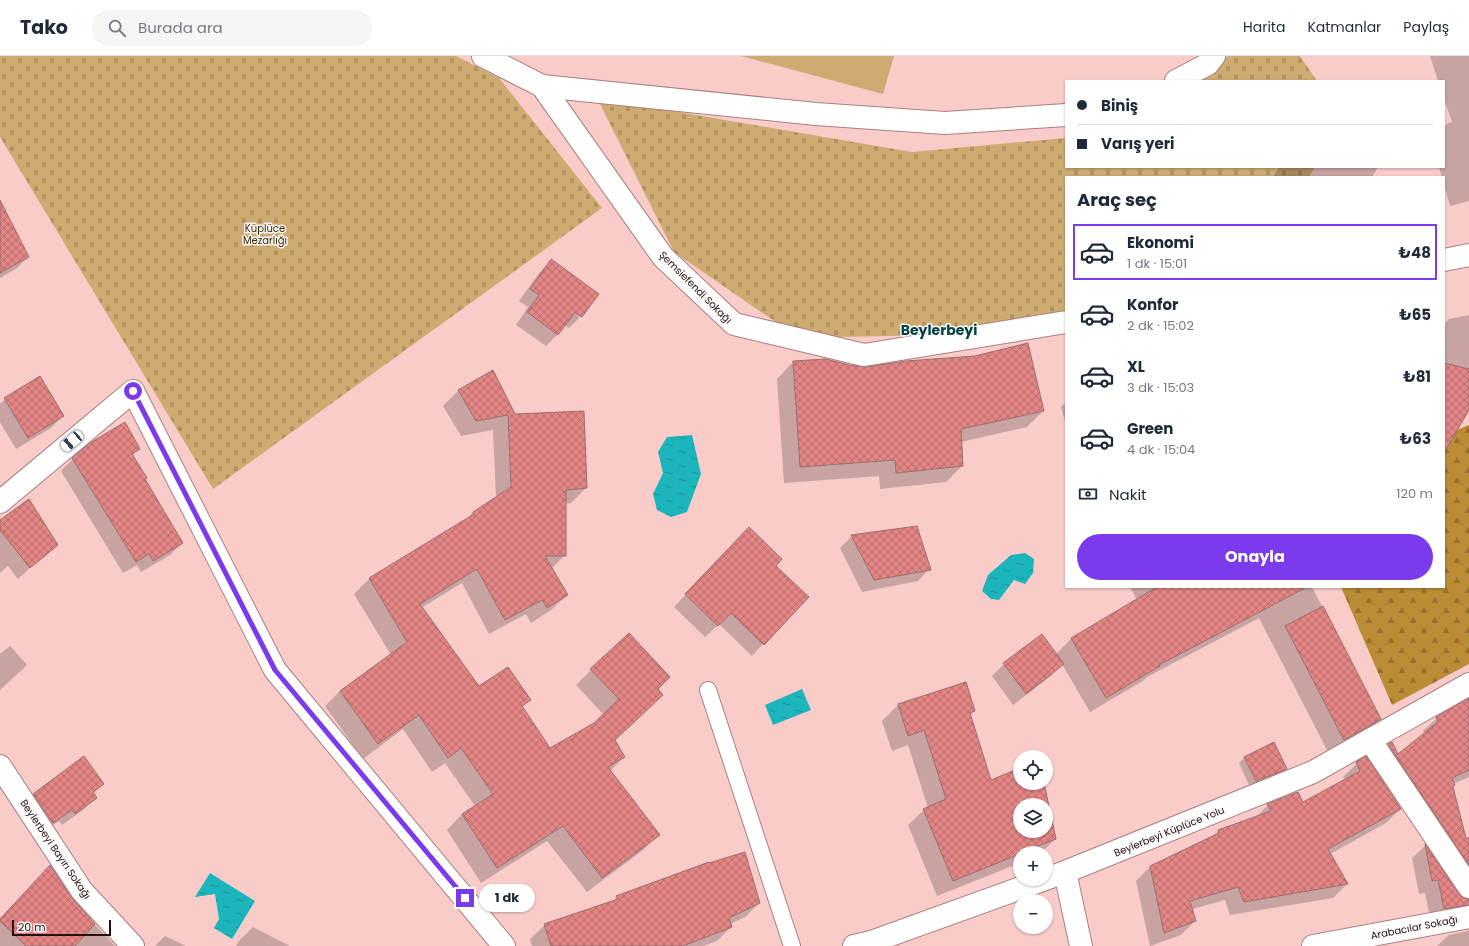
<!DOCTYPE html>
<html lang="tr">
<meta charset="utf-8">
<style>
:root{--surface:#fff;--page:#f6f6f7;--text:#1f2937;--muted:#747a83;--line:#e0e1e3;--accent:#7c3aed}
body{margin:0;font-family:Poppins,sans-serif;background:var(--page);color:var(--text);height:100vh;display:flex;flex-direction:column;font-size:15px;white-space:nowrap}
*{box-sizing:border-box;margin:0}
p{font-size:13px;color:var(--muted)}
.icon{flex:none;width:22px;height:22px;fill:none;stroke:currentColor;stroke-width:2;stroke-linecap:round;stroke-linejoin:round}
.map{position:relative;flex:1;overflow:hidden}
.details{position:absolute;left:1065px;top:120px;width:380px;height:412px;display:flex;flex-direction:column;background:var(--surface);border-radius:0px;box-shadow:0 1px 3px #0004}
.details>*{flex:none}
.top-card{position:absolute;left:1065px;top:24px;width:380px;height:88px;border-radius:0px;box-shadow:0 1px 3px #0004;display:grid;align-content:center;height:88px;padding:0 12px;background:var(--surface)}
.controls{position:absolute;left:1013px;top:694px;display:grid;gap:8px}
.controls a{display:grid;place-items:center;width:40px;height:40px;border-radius:50%;background:var(--surface);box-shadow:0 1px 3px #0004;font-size:20px}
.scale{position:absolute;left:12px;bottom:10px;width:99px;box-sizing:border-box;padding-left:4px;border:2px solid #201111;border-top:0;font-size:11px;line-height:14px;white-space:nowrap;color:#201111;-webkit-text-stroke:3px #fdf8f8;paint-order:stroke}
.end{position:absolute;width:18px;height:18px;margin:-9px;border:5px solid #7c3aed;background:#fff;box-shadow:0 0 0 2px #fff}
.from{border-radius:50%}
.bubble{position:absolute;height:28px;border-radius:14px;background:var(--surface);box-shadow:0 1px 3px #0004;font-size:13px;font-weight:700;line-height:28px;text-align:center}
.car{position:absolute;width:12px;height:24px;margin:-12px -6px;border-radius:5px;box-shadow:0 0 3px 1px #0007;background:linear-gradient(#fff 24%,#345 0 40%,#fff 0 76%,#345 0 86%,#fff 0)}
.top-card b{display:flex;align-items:center;gap:14px;height:38px;font-size:15px}
.top-card b+b{border-top:1px solid var(--line)}
.top-card i{width:10px;height:10px;background:var(--text)}
ul{padding:0;list-style:none}
li{display:flex;align-items:center;gap:12px;height:56px;margin:0 8px 6px;padding:0 4px;border:2px solid transparent;border-radius:0px}
li div{flex:1}
li b{display:block;font-size:15px}
li em{font-style:normal;font-weight:700}
li.active{border-color:var(--accent)}
li>.icon{width:36px;height:36px;stroke-width:1.5}
h2{padding:0 12px;font-size:18px;line-height:48px}
.pay{display:flex;align-items:center;gap:10px;height:44px;padding:0 12px;font-size:15px}
.pay p{margin-inline-start:auto}
.action{display:flex;gap:8px;margin-top:auto;padding:8px 12px}
.action a{flex:1;height:46px;border-radius:24px;background:var(--accent);color:#fff;font-size:16px;font-weight:700;line-height:46px;text-align:center}
header{display:flex;align-items:center;gap:24px;box-sizing:border-box;height:56px;padding:0 20px;background:var(--surface);border-bottom:1px solid var(--line)}
header strong{font-size:19px}
nav{display:flex;gap:22px;margin-inline-start:auto;font-size:14px}
.search{width:280px;height:36px;background:var(--page);display:flex;align-items:center;gap:10px;box-sizing:border-box;padding:0 14px;border-radius:22px;color:var(--muted);font-size:15px}
.map>svg:first-child{display:block}
</style>
<header>
<strong>Tako</strong>
<div class="search"><svg class="icon" aria-label="search" viewBox="0 0 24 24"><circle cx="10" cy="10" r="6"/><path d="M15 15l6 6"/></svg>Burada ara</div>
<nav><a>Harita</a><a>Katmanlar</a><a>Paylaş</a></nav>
</header>
<div class="map">
<svg width="1469" height="890" viewBox="0 0 1469 890">
<defs>
<pattern id="forest-firs" width="22" height="20" patternUnits="userSpaceOnUse"><rect width="22" height="20" fill="#ba8c36"/><path d="M5 1l3.5 6h-7zM16 11l3.5 6h-7z" fill="#97712c"/></pattern>
<pattern id="cemetery-stones" width="16" height="16" patternUnits="userSpaceOnUse"><rect width="16" height="16" fill="#cdab71"/><path d="M2 7V4a2 2 0 0 1 4 0v3zM10 15v-3a2 2 0 0 1 4 0v3z" fill="#b09261"/></pattern>
<pattern id="water-ripples" width="26" height="14" patternUnits="userSpaceOnUse"><rect width="26" height="14" fill="#1db5bc"/><path d="M2 4q2-2 4 0t4 0M15 11q2-2 4 0t4 0" fill="none" stroke="#199297"/></pattern>
<pattern id="building-cross-hatch" width="8" height="8" patternUnits="userSpaceOnUse"><rect width="8" height="8" fill="#e38585"/><path d="M0 0l8 8M0 8l8-8" fill="none" stroke="#b86b6b"/></pattern>
</defs>
<rect width="100%" height="100%" fill="#f9ccca"/>
<polygon fill="url(#forest-firs)" points="1469,369 1469,608 1392,649 1341,531 1444,531 1444,379"/>
<g fill="url(#cemetery-stones)">
<polygon points="0,0 456,0 499,22 602,152 213,433 0,81"/>
<polygon points="1228,0 1300,0 1317,25 1199,25"/>
<polygon points="597,42 912,96 1066,82 1066,111 1315,111 1309,121 1066,121 1066,261 928,279 799,282 674,196"/>
</g>
<polygon fill="#cdab71" points="741,0 894,0 883,38"/>
<g fill="url(#water-ripples)">
<polygon points="692,379 701,418 687,456 671,461 657,454 653,438 663,417 658,396 667,381"/>
<polygon points="1025,497 1034,503 1033,517 1025,528 1014,524 999,544 991,543 982,535 988,519 1011,499"/>
<polygon points="802,633 811,654 773,669 765,649"/>
<polygon points="210,817 255,845 232,883 214,872 219,863 215,838 195,841"/>
</g>
<g fill="#0003" fill-rule="evenodd">
<polygon points="1430,0 1469,0 1469,145 1450,150 1444,129 1444,121 1442,121 1439,111 1444,111 1444,71 1448,67 1452,66 1444,43 1444,25 1438,25"/>
<polygon points="1279,111 1378,111 1372,121 1273,121"/>
<polygon points="0,175 28,201 16,213 0,222"/>
<polygon points="551,205 581,260 569,272 564,269 558,278 546,290 516,269 528,251 519,245 539,217"/>
<polygon points="1469,259 1469,352 1444,384 1444,269 1449,263"/>
<polygon points="826,304 849,310 866,312 1043,355 1027,371 961,386 962,410 946,426 880,433 879,420 784,427 777,323 793,306"/>
<polygon points="459,334 515,359 586,432 571,447 565,448 565,499 551,513 567,539 551,554 531,567 526,558 489,578 462,527 421,552 479,632 530,643 521,652 549,694 594,668 604,659 576,629 591,614 657,633 614,684 624,701 610,715 658,779 643,794 587,836 547,785 481,827 447,774 462,758 475,750 445,707 432,716 403,673 363,703 325,650 340,635 391,599 354,538 369,523 466,464 473,456 496,442 493,374 461,380 443,350"/>
<polygon points="5,343 63,360 51,372 16,393 0,366 0,348"/>
<polygon points="1066,346 1066,368 1061,351"/>
<polygon points="139,392 132,400 144,424 182,487 170,499 141,516 137,509 123,517 61,415 73,403"/>
<polygon points="0,466 56,488 18,523 8,510 0,517"/>
<polygon points="852,480 929,513 918,525 862,536 840,492"/>
<polygon points="737,484 774,510 763,588 752,600 719,568 705,581 674,551"/>
<polygon points="1130,531 1312,531 1380,663 1365,678 1329,698 1259,562 1147,621 1143,625 1090,656 1062,608 1051,620 1013,649 992,620 1004,608 1056,598 1071,583 1137,544"/>
<polygon points="10,590 27,609 0,634 0,598"/>
<path d="M965,627L974,655L969,659L991,725L1020,713V727H1043L1055,783L1041,797H1020V807L937,840L908,769L924,754L928,752L908,689L892,695L882,665L898,649ZM1020,749H1046V775H1020Z"/>
<polygon points="1469,644 1469,721 1453,728 1452,731 1465,784 1469,783 1469,890 1437,890 1449,879 1468,875 1469,873 1465,866 1431,866 1425,837 1419,838 1412,802 1425,790 1458,839 1463,843 1469,844 1466,837 1375,702 1392,687 1398,699 1425,678 1423,675 1437,662"/>
<polygon points="1245,701 1286,713 1280,719 1250,731 1239,707"/>
<polygon points="1357,707 1400,753 1386,767 1330,798 1347,828 1333,842 1230,859 1225,844 1192,853 1195,865 1181,879 1150,890 1136,825 1150,811 1211,782 1218,775 1255,762 1268,749 1303,747 1345,724 1343,721"/>
<polygon points="103,728 93,738 96,741 84,753 62,769 59,765 40,778 22,750 34,738"/>
<polygon points="617,841 759,847 745,861 730,868 731,871 717,885 703,890 532,890 530,883 545,869 612,846"/>
<polygon points="72,844 115,890 0,890 0,864"/>
<polygon points="253,871 290,890 236,890 239,885"/>
<polygon points="165,880 186,890 155,890"/>
</g>
<g fill="url(#building-cross-hatch)" stroke="#99706f" fill-rule="evenodd">
<polygon points="0,144 29,201 0,217"/>
<polygon points="551,203 599,238 582,261 575,256 558,279 527,256 539,239 530,233"/>
<polygon points="1028,287 1044,355 961,373 963,410 896,417 895,404 800,411 793,305 826,303 849,309 866,311 906,305 975,300"/>
<polygon points="1444,307 1469,313 1469,354 1444,397"/>
<polygon points="493,314 515,358 584,355 587,432 566,434 566,500 545,500 568,539 547,552 542,544 505,564 477,513 420,548 479,630 508,611 531,644 522,650 550,692 594,667 619,643 590,613 629,577 670,621 658,633 663,639 615,684 625,701 608,711 660,779 602,822 563,770 497,812 462,758 493,738 461,692 448,702 419,659 378,688 340,635 407,586 369,522 474,458 473,456 511,431 508,359 476,365 458,334"/>
<polygon points="40,320 64,360 28,382 4,342"/>
<polygon points="125,366 140,393 132,398 147,422 145,423 183,487 153,505 149,498 136,506 72,402 90,387"/>
<polygon points="29,443 58,489 30,512 0,474 0,464"/>
<polygon points="917,470 931,514 874,524 851,479"/>
<polygon points="749,471 782,503 776,510 809,541 764,589 731,557 718,570 685,538"/>
<polygon points="1157,531 1307,531 1159,609 1160,610 1106,642 1071,582"/>
<polygon points="1323,550 1381,663 1344,684 1285,570"/>
<polygon points="1042,578 1064,608 1026,638 1003,607"/>
<path d="M966,626L975,655L970,657L991,724L1020,712V727H1044L1056,783L1020,797V798L953,825L923,753L946,743L924,674L908,680L898,648ZM1020,749H1046V775H1020Z"/>
<polygon points="1469,642 1469,714 1452,722 1455,729 1453,731 1466,782 1469,782 1469,809 1388,688 1392,686 1398,698 1438,666 1436,661"/>
<polygon points="1274,686 1287,713 1256,725 1244,701"/>
<polygon points="84,700 104,728 93,736 97,742 75,758 72,754 53,767 33,738"/>
<polygon points="1366,700 1401,753 1328,793 1348,828 1244,846 1238,831 1190,845 1196,865 1164,877 1150,810 1219,777 1218,774 1271,755 1267,748 1298,736 1303,746 1360,715 1356,706"/>
<polygon points="1425,788 1459,838 1463,842 1469,843 1469,849 1444,853 1438,824 1432,825"/>
<polygon points="745,796 760,847 729,862 732,871 683,890 551,890 544,868 618,843 616,840 709,806 709,807"/>
<polygon points="50,809 72,842 95,868 75,890 26,890 0,865 0,863"/>
</g>
<g fill="none" stroke-linecap="round" stroke-linejoin="round">
<defs>
<polyline id="service" points="708,634 792,890"/>
<g id="minor">
<polyline points="1176,25 1208,8 1214,0"/>
<polyline points="542,30 816,58 945,67 1066,59"/>
<polyline points="0,446 133,335 275,614 504,890"/>
<polyline points="1370,684 1469,831"/>
<polyline points="0,710 82,835 133,890"/>
<polyline points="1065,816 1081,890"/>
<polyline points="854,890 871,886 1065,816 1313,716 1469,628"/>
<polyline points="1313,890 1469,861"/>
</g>
<g id="tertiary">
<polyline points="483,0 542,30 663,201 734,268 864,299 1066,266"/>
<polyline points="1444,204 1469,199"/>
</g>
</defs>
<use href="#service" stroke="#aa8080" stroke-width="18"/>
<use href="#minor" stroke="#aa8080" stroke-width="24"/>
<use href="#tertiary" stroke="#aa8080" stroke-width="24"/>
<use href="#service" stroke="#fff" stroke-width="16"/>
<use href="#minor" stroke="#fff" stroke-width="22"/>
<use href="#tertiary" stroke="#fff" stroke-width="22"/>
</g>
<g fill="none" stroke-linecap="round" stroke-linejoin="round">
<polyline stroke="#7c3aed" stroke-width="5" points="133,335 275,614 465,842"/>
</g>
<g text-anchor="middle" stroke-width="3" stroke-linejoin="round" paint-order="stroke">
<g font-size="10" fill="#3b2802" stroke="#fdf8f8">
<text x="265" y="176">Küplüce<tspan x="265" dy="12">Mezarlığı</tspan></text>
</g>
<g font-size="10" fill="#201111" stroke="#fdf8f8">
<text transform="translate(696 231) rotate(45)" y="4">Şemsiefendi Sokağı</text>
<text transform="translate(1169 775) rotate(-22)" y="4">Beylerbeyi Küplüce Yolu</text>
<text transform="translate(56 793) rotate(56)" y="4">Beylerbeyi Bayırı Sokağı</text>
<text transform="translate(1414 871) rotate(-11)" y="4">Arabacılar Sokağı</text>
</g>
<g font-size="14" font-weight="bold" fill="#004448" stroke="#fdf8f8">
<text x="939" y="279">Beylerbeyi</text>
</g>
</g>
</svg>
<div class="controls">
<a><svg class="icon" aria-label="locate" viewBox="0 0 24 24"><circle cx="12" cy="12" r="6"/><path d="M12 2v4M12 18v4M2 12h4M18 12h4"/></svg></a>
<a><svg class="icon" aria-label="layers" viewBox="0 0 24 24"><path d="M12 4l9 5-9 5-9-5zM3 14l9 5 9-5"/></svg></a>
<a>+</a>
<a>−</a>
</div>
<div class="scale">20 m</div>
<i class="end from" style="left:133px;top:335px"></i>
<i class="end" style="left:465px;top:842px"></i>
<div class="bubble" style="left:479px;top:828px;width:56px">1 dk</div>
<i class="car" style="left:72px;top:385px;rotate:230deg"></i>
<div class="top-card">
<b><i class="from"></i>Biniş</b>
<b><i></i>Varış yeri</b>
</div>
<section class="details">
<h2>Araç seç</h2>
<ul>
<li class="active"><svg class="icon" aria-label="car" viewBox="0 0 24 24"><path d="M5 17H2v-5l4-1 3-4h7l3 4 3 1v5h-3M9 17h6M6 11h13"/><circle cx="7" cy="17" r="2"/><circle cx="17" cy="17" r="2"/></svg><div><b>Ekonomi</b><p>1 dk · 15:01</p></div><em>₺48</em></li>
<li><svg class="icon" aria-label="car" viewBox="0 0 24 24"><path d="M5 17H2v-5l4-1 3-4h7l3 4 3 1v5h-3M9 17h6M6 11h13"/><circle cx="7" cy="17" r="2"/><circle cx="17" cy="17" r="2"/></svg><div><b>Konfor</b><p>2 dk · 15:02</p></div><em>₺65</em></li>
<li><svg class="icon" aria-label="car" viewBox="0 0 24 24"><path d="M5 17H2v-5l4-1 3-4h7l3 4 3 1v5h-3M9 17h6M6 11h13"/><circle cx="7" cy="17" r="2"/><circle cx="17" cy="17" r="2"/></svg><div><b>XL</b><p>3 dk · 15:03</p></div><em>₺81</em></li>
<li><svg class="icon" aria-label="car" viewBox="0 0 24 24"><path d="M5 17H2v-5l4-1 3-4h7l3 4 3 1v5h-3M9 17h6M6 11h13"/><circle cx="7" cy="17" r="2"/><circle cx="17" cy="17" r="2"/></svg><div><b>Green</b><p>4 dk · 15:04</p></div><em>₺63</em></li>
</ul>
<div class="pay"><svg class="icon" aria-label="cash" viewBox="0 0 24 24"><path d="M3 7h18v10H3z"/><circle cx="12" cy="12" r="2"/></svg>Nakit<p>120 m</p></div>
<div class="action"><a>Onayla</a></div>
</section>
</div>
